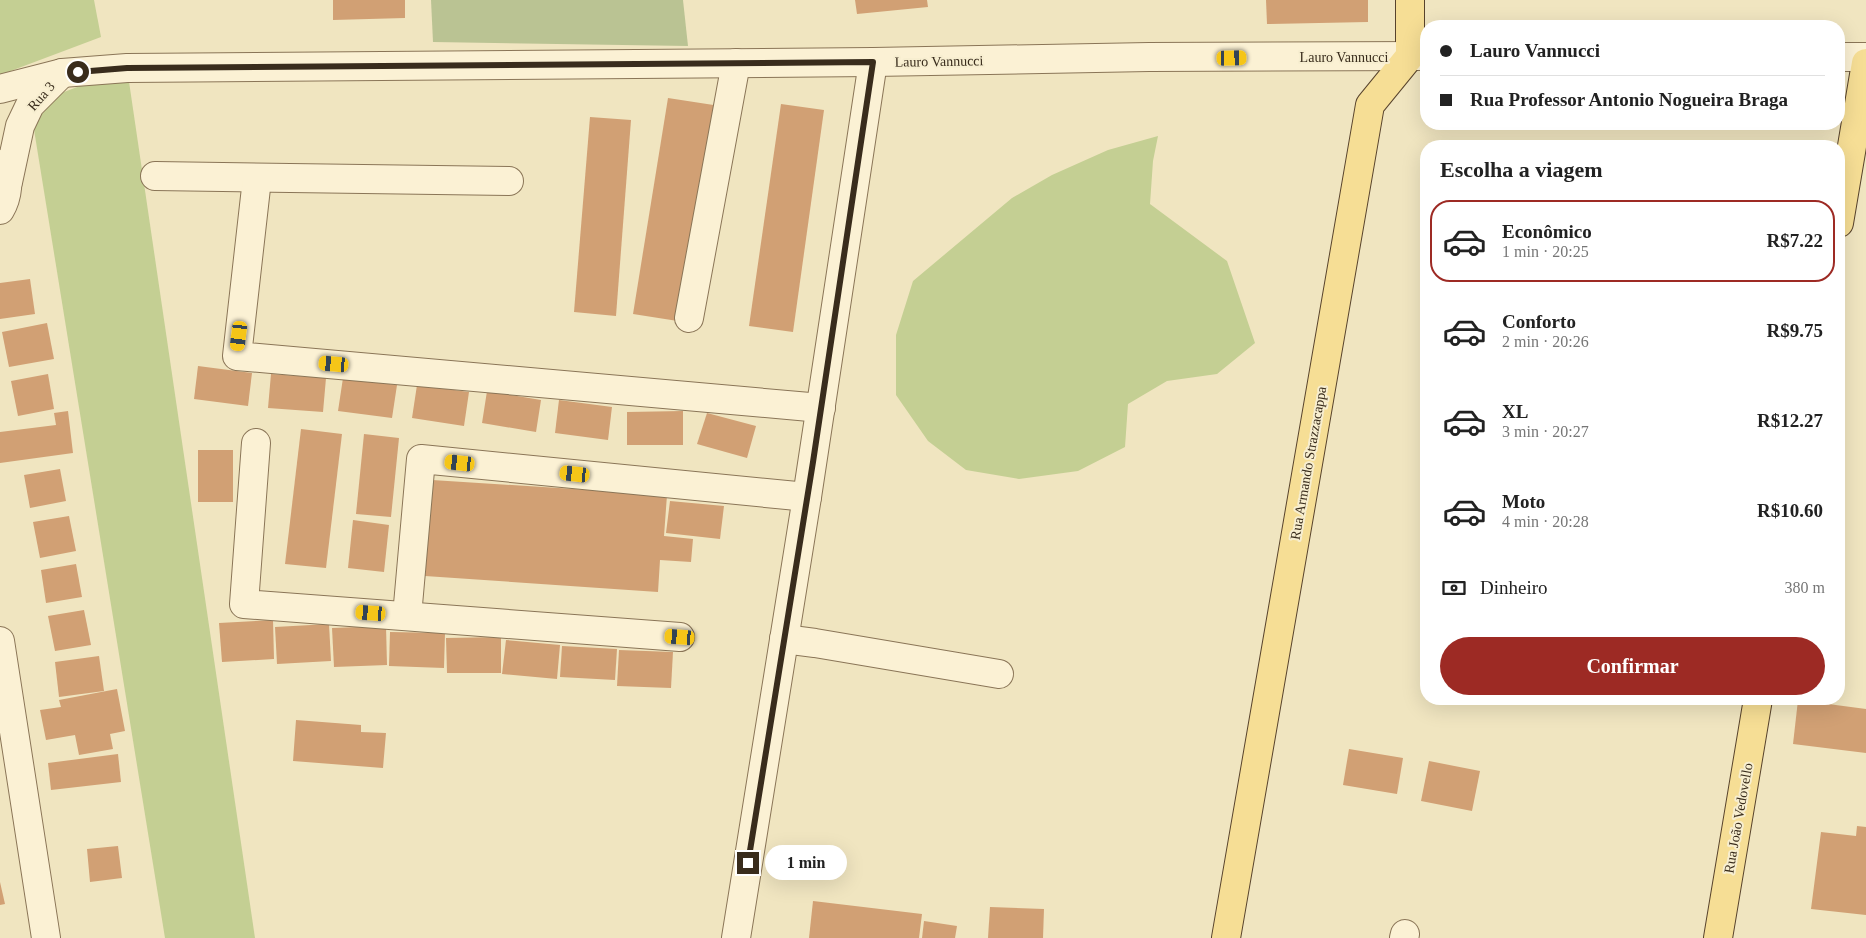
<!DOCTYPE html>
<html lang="pt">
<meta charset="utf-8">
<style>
:root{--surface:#fff;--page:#f6f6f6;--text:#222;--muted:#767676;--line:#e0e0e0;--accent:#9d2a24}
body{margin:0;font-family:"Times New Roman",serif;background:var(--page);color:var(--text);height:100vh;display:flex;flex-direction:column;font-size:19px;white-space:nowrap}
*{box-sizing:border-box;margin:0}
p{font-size:16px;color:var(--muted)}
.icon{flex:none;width:28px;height:28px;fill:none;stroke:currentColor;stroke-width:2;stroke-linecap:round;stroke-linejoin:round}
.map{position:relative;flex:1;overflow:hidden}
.details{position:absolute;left:1420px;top:140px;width:425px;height:565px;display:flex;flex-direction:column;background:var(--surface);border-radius:20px;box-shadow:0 5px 20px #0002}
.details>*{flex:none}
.banner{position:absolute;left:1420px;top:20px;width:425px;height:110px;border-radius:20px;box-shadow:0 5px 20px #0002;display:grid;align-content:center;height:110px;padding:0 20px;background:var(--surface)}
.end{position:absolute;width:22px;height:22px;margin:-11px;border:6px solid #392c1c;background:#fff;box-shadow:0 0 0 2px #fff}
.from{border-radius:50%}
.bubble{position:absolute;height:35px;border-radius:18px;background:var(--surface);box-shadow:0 5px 20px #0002;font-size:16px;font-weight:700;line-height:35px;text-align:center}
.car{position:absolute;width:15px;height:30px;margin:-15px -8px;border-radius:6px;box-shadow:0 0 4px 1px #0007;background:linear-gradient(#f5c518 24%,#345 0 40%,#f5c518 0 76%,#345 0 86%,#f5c518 0)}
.banner b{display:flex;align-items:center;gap:18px;height:48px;font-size:19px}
.banner b+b{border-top:1px solid var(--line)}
.banner i{width:12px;height:12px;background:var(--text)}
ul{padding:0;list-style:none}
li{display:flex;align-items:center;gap:15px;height:82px;margin:0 10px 8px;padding:0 10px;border:2px solid transparent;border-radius:20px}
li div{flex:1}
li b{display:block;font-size:19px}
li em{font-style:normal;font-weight:700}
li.on{border-color:var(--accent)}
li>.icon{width:45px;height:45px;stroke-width:1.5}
h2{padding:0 20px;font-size:22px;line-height:60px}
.pay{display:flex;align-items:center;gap:12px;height:55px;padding:0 20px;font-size:19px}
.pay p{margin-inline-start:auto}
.primary-button{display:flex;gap:10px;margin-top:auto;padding:10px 20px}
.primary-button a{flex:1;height:58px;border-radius:30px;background:var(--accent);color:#fff;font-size:20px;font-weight:700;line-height:58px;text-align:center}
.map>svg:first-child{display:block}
</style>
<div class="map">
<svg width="1866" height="938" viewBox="0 0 1866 938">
<rect width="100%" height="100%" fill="#f0e5c0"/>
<g fill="#c4cf93">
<polygon points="0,0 94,0 101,37 0,75"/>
<polygon points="127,68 255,938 165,938 30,105"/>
<polygon points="1158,136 1153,161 1150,204 1227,261 1255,343 1217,374 1167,381 1128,404 1125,447 1078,471 1019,479 966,470 928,441 896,395 896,335 913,281 1012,198 1052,175 1108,150"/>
</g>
<polygon fill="#bac393" points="431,0 683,0 688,46 433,42"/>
<g fill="#d1a074">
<polygon points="333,0 405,0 405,18 333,20"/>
<polygon points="855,0 927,0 928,7 857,14"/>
<polygon points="1266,0 1368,0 1368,22 1267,24"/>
<polygon points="668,98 720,106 684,322 633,314"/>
<polygon points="781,104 824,110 793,332 749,326"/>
<polygon points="590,117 631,120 616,316 574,312"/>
<polygon points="30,279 35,314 0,319 0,283"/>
<polygon points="47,323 54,359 9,367 2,332"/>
<polygon points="198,366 252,373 248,406 194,399"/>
<polygon points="48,374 54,409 18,416 11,381"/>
<polygon points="271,374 326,378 323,412 268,408"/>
<polygon points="343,378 397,385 392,418 338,411"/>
<polygon points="417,385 469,392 464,426 412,418"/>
<polygon points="487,391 541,400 536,432 482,423"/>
<polygon points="559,400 612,407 608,440 555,433"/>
<polygon points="68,411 73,453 0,463 0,432 56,425 54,413"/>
<polygon points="683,411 683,445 627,445 627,412"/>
<polygon points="707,413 756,426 747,458 697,444"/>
<polygon points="301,429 342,434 326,568 285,564"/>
<polygon points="364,434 399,438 391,517 356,514"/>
<rect x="198" y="450" width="35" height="52"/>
<polygon points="60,469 66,501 30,508 24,475"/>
<polygon points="432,480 667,495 664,536 693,539 691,562 660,560 658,592 425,576"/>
<polygon points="670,501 724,506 720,539 666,533"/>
<polygon points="69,516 76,551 40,558 33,522"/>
<polygon points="353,520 389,525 384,572 348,568"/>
<polygon points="76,564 82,597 46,603 41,570"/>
<polygon points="84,610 91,645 55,651 48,616"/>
<polygon points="273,620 274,659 222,662 219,623"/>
<polygon points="329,624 331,661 277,664 275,627"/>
<polygon points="386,626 387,665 334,667 332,628"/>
<polygon points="390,632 445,633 444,668 389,666"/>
<polygon points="501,637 501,673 447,673 446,638"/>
<polygon points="506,640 560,645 557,679 502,674"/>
<polygon points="562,646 617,649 615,680 560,677"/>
<polygon points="619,650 673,652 671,688 617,686"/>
<polygon points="99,656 104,691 59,697 55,662"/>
<polygon points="117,689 125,731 110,734 113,749 79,755 75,735 46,740 40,710 61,707 59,700"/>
<polygon points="1798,700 1866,709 1866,753 1793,744"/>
<polygon points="296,720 361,725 361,732 386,733 383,768 293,761"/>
<polygon points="1349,749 1403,758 1397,794 1343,785"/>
<polygon points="118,754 121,782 51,790 48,763"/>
<polygon points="1429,761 1480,771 1472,811 1421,801"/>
<polygon points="1857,826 1866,827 1866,915 1811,909 1821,832 1856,836"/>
<polygon points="118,846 122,878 90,882 87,849"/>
<polygon points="0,882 5,904 0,905"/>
<polygon points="813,901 922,914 919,938 809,938"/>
<polygon points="990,907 1044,909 1043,938 988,938"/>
<polygon points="924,921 957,926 955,938 922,938"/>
</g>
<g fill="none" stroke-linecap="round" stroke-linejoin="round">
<defs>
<g id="minor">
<polyline points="1839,57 1866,57"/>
<polyline points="0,89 62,73 127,68 873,62 1149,57 1426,56"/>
<polyline points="155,176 509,181"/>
<polyline points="257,179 237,356 821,408"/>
<polyline points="8,182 20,126 30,105 62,73"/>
<path d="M0,210C9,195 8,180 6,163"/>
<polyline points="689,318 736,63"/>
<polyline points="256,443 244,604 680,637"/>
<polyline points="407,616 421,459 807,497"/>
<polyline points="784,639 815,643 999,674"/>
<polyline points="0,641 46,938"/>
<polyline points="736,938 807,497 873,62"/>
<polyline points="1404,938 1405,934"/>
</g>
<g id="major">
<polyline points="1839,223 1866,63"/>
<polyline points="1226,938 1370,105 1410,56 1410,0"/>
<polyline points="1718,938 1758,699"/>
</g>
</defs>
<use href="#minor" stroke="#8a7557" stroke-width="30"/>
<use href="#major" stroke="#58432c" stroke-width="30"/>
<use href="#minor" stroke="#fbf1d4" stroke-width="28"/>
<use href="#major" stroke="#f6de95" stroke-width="28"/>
</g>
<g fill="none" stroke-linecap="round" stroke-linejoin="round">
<polyline stroke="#392c1c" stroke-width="6" points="78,72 127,68 873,62 813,462 748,863"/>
</g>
<g text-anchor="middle" stroke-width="4" stroke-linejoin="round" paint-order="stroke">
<g font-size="14" fill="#392c1c" stroke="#f7eed0">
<text x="1344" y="62">Lauro Vannucci</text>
<text transform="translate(939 61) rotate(-1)" y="5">Lauro Vannucci</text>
<text transform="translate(41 96) rotate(-49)" y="5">Rua 3</text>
<text transform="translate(1308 463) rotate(-80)" y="5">Rua Armando Strazzacappa</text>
<text transform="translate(1738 818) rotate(-80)" y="5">Rua João Vedovello</text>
</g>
</g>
</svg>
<i class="end from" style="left:78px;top:72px"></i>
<i class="end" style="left:748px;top:863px"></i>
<div class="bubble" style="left:765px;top:845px;width:82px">1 min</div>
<i class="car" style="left:1232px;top:58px;rotate:89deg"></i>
<i class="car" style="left:239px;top:336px;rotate:187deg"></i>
<i class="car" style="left:334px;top:364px;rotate:275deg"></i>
<i class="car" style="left:460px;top:463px;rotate:276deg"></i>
<i class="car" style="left:575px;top:474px;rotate:276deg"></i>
<i class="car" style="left:371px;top:613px;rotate:274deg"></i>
<i class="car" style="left:680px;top:637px;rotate:274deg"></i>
<div class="banner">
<b><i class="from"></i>Lauro Vannucci</b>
<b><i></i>Rua Professor Antonio Nogueira Braga</b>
</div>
<section class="details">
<h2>Escolha a viagem</h2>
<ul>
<li class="on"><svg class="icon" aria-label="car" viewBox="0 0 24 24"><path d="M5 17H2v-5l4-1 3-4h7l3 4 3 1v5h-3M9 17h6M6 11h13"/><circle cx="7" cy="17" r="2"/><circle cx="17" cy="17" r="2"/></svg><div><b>Econômico</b><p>1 min · 20:25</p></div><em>R$7.22</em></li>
<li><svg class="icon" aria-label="car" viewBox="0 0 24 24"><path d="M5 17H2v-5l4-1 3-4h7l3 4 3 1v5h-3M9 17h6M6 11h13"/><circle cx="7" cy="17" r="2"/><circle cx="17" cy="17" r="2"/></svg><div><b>Conforto</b><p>2 min · 20:26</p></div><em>R$9.75</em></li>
<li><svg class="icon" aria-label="car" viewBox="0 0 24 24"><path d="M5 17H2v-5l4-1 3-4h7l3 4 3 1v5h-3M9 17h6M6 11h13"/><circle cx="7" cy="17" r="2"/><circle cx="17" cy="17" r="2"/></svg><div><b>XL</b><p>3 min · 20:27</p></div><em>R$12.27</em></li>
<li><svg class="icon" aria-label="car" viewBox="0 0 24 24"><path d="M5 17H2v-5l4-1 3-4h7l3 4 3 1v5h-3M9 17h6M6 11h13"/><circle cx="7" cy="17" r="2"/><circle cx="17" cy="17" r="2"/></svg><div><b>Moto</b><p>4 min · 20:28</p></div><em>R$10.60</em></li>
</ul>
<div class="pay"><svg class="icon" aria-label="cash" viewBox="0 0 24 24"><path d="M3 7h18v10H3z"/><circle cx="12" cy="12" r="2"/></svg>Dinheiro<p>380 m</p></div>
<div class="primary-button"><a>Confirmar</a></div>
</section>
</div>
